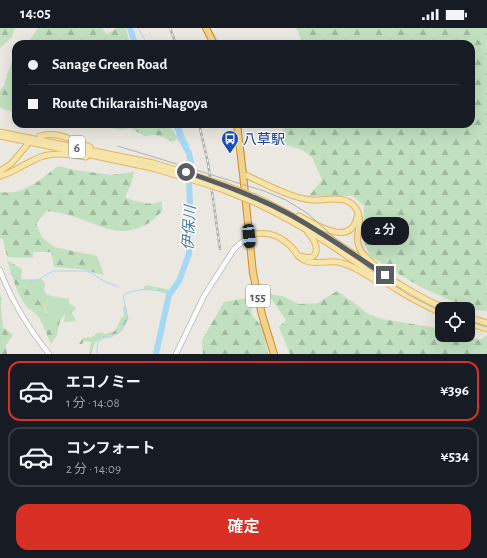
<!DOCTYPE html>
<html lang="ja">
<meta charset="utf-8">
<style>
:root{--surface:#171b24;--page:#242831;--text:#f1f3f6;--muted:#9ea1a6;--line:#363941;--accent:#d93025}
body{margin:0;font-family:"Alegreya Sans","Noto Sans JP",sans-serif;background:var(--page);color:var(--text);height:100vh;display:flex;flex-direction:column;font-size:15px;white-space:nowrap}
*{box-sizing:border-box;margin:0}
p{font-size:13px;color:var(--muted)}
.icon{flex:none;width:22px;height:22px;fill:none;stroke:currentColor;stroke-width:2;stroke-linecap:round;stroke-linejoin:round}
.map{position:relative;height:326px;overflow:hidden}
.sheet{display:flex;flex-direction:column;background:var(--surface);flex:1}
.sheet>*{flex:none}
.banner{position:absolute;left:12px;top:12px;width:463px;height:88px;border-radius:12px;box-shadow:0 4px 16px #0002;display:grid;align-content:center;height:88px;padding:0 16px;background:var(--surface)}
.fabs{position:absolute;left:435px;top:274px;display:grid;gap:8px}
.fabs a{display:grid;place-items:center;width:40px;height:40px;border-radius:8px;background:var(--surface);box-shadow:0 4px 16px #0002;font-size:20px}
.end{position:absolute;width:18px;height:18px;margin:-9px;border:5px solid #595d60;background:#fff;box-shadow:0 0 0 2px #fff}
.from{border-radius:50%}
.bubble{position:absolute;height:28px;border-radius:12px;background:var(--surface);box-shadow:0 4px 16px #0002;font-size:13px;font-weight:600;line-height:28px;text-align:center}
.car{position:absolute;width:12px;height:24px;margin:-12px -6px;border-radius:5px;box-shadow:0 0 3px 1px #0007;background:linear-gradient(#222 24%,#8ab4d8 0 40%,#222 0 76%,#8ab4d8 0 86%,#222 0)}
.banner b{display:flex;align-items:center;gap:14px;height:38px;font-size:15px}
.banner b+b{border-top:1px solid var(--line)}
.banner i{width:10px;height:10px;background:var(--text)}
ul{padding:7px 0 0;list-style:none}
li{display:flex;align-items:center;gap:12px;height:60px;margin:0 8px 6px;padding:0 8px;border:2px solid var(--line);border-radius:12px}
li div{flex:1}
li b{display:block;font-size:15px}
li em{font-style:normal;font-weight:600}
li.on{border-color:var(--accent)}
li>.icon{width:36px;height:36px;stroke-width:1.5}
.primary-button{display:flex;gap:8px;margin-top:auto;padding:8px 16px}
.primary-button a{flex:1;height:46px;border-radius:12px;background:var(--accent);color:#fff;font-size:16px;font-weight:600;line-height:46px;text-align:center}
.status{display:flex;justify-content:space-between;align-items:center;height:28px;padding:0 20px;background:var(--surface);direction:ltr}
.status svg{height:11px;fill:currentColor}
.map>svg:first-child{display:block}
</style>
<div class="status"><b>14:05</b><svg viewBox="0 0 49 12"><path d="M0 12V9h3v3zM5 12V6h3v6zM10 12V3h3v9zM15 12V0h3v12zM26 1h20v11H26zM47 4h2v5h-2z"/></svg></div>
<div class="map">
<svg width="487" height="326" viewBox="0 0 487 326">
<defs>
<pattern id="forest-firs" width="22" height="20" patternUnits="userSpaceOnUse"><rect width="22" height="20" fill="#c1e0bf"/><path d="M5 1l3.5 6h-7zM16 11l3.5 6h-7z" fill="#a0b99f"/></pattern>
</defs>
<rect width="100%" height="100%" fill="#ebe8e1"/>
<g fill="url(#forest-firs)">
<polygon points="0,0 15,0 12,9 0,20"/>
<polygon points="38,0 102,0 107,6 117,0 126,0 130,16 27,16"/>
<polygon points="295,0 487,0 487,283 470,281 421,259 392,242 370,228 363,213 364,178 353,168 309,168 322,152 312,129 302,122 282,116 281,106 286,96 471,96 471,16 295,16 301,13 298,3"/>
<polygon points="12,33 16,33 16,85 0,80 0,63 4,57"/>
<polygon points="88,96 168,96 178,110 173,114 163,109 155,107 145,108 130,100 123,102"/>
<path d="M58,138L75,142L111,147L134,144L131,156L125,170C138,173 149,179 162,173V183C154,192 144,200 131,202C113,207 87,192 69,187C62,185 54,184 47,183L36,195L42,209L54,219L97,228L104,247L80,241L54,239L51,224H33V230L7,229L3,211L0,210V164C22,168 42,151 58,138Z"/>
<path d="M7,232L22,241L21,252H28L24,259C38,264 44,272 46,286L56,288L65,287L60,292L57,307L51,316C46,306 44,296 37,287C34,284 30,282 27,279C17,266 12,248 7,232Z"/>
<polygon points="146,257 171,262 169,266 153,261 143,261"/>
<polygon points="337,263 357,277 368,286 382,291 442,301 442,307 464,307 480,312 487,307 487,326 290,326 279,299 286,292 268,266 282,268 299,276 318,275"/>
<polygon points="0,268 2,269 1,279 3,299 13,307 6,317 7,326 0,326"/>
<polygon points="251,269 252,287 263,300 268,326 203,326 202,312 224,274"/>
<polygon points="125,278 128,291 120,304 101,311 97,314 95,314 91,326 89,326 91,314 84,313 82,316 79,316 83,310 93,309 97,305 101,304 105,306 115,303 121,290 124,288 123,279"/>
</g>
<path fill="#c1e0bf" d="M41,251L45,255L44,263L47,267L69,271V275L76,280L72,285L76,293L64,294L65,287L56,288L49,292L44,276L38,273C37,264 32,262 24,259L28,252Z"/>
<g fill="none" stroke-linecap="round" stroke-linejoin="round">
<g stroke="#a6d8f5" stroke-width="1">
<polyline points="138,0 147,16"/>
<polyline points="210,0 220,16"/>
<path d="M179,96C184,104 183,110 189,117"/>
<polyline points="241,107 245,128"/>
<polyline points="11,246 21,252 38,252 53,243 86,243 91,245 106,254 119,259"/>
<path d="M97,326C96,305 106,313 119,305C123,302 125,295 128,291L123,267C137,260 154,260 169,266L171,265"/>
</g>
<g stroke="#a6d8f5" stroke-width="6">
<polyline points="130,0 134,13 137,16"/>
<polyline points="156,326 169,267 179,253 189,226 190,179 189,150 191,134 189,125 180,109 179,103 175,96"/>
</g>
<defs>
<g id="secondary">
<path d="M0,242C11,272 29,301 49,326"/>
<polyline points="176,326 204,268 234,221 249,208"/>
</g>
<g id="primary">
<polyline points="0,104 153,135"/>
<polyline points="0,108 152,140"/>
<path d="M40,108C59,102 73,114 90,119"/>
<polyline points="0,143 11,136 27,117"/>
<path d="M243,146C264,155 290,170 312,172C326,173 345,166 355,179C369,198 342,213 374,236"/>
<path d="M0,148C15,144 20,138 34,132C50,123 68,126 86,129"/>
<path d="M255,169C293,186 328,209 363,232C389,250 417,269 447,281"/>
<path d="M256,175C279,186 301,198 323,212C362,237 398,267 442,285"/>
<path d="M299,188C315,196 351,220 357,189"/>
<path d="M249,208C267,201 283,209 295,223"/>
<path d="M294,222C306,243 324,230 342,235C354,238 365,246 375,252"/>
<path d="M301,228C320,235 320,216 308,205"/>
<polyline points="468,289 487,295"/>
<polyline points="468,295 487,301"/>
</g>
<g id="highway">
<polyline points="206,0 214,16"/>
<polyline points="237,96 243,146 253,245 262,287 274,326"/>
</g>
</defs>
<use href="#secondary" stroke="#b2b6ba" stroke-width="6"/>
<use href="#primary" stroke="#e2b562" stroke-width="7"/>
<use href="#highway" stroke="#d48c17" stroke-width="8"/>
<use href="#secondary" stroke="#fff" stroke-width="4.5"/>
<use href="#primary" stroke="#f6e5aa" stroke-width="5"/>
<use href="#highway" stroke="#f1d291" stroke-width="6"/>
<g stroke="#afb0b0" stroke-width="1">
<polyline points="118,118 264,163 286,172 307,185 372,243 409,267 442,284"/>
<polyline points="468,293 487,299"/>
</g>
<defs>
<g id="rail">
<polyline points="170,0 176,16"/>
<polyline points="199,96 208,135 220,221"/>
</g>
</defs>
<use href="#rail" stroke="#afb0b0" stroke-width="2.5"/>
<use href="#rail" stroke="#fff" stroke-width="1" stroke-dasharray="3" stroke-linecap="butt"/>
<defs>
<g id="primary-bridge">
<polyline points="153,135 222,156 255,169"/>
<polyline points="152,140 219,160 256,175"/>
</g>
</defs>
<use href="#primary-bridge" stroke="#e2b562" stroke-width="7" stroke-linecap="butt"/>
<use href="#primary-bridge" stroke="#f6e5aa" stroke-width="5"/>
</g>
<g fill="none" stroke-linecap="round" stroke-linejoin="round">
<path stroke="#595d60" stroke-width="5" d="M186,144C221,156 255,168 287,185C321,203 352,226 385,247"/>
</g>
<defs>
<symbol id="bus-pin" viewBox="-11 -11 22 30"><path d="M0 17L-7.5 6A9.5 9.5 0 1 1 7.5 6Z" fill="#1a4fb4" stroke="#fff"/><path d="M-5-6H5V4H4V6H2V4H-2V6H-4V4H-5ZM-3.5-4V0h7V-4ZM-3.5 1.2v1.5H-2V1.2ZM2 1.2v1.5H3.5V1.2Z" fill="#fff"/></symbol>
</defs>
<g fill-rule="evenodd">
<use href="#bus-pin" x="220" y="101" width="20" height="27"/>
</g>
<g text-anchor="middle" stroke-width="3" stroke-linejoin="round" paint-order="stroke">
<g fill="#fff" stroke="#8b8e90" stroke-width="1">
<rect x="69" y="108" width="16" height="22" rx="3"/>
<rect x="246" y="257" width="24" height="22" rx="3"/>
</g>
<g font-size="13" font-weight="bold" fill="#595d60">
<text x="77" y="124">6</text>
<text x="258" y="273">155</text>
</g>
<g font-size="14" fill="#164399" stroke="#fff" text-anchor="start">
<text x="243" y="116">八草駅</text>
</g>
<g font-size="15" font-style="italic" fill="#467aa5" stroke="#fff">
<text transform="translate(189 200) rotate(-87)" y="5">伊保川</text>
</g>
</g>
</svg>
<div class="fabs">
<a><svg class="icon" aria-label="locate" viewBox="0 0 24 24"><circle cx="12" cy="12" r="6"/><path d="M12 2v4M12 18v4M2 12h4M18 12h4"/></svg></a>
</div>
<i class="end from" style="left:186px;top:144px"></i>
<i class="end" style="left:385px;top:247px"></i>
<div class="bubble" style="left:361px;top:189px;width:48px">2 分</div>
<i class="car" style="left:249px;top:208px;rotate:175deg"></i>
<div class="banner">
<b><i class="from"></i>Sanage Green Road</b>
<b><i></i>Route Chikaraishi-Nagoya</b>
</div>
</div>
<section class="sheet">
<ul>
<li class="on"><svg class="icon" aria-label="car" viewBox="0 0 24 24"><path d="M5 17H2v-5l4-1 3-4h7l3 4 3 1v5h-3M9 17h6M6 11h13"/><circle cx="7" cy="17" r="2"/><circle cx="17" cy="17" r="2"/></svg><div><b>エコノミー</b><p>1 分 · 14:08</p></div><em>¥396</em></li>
<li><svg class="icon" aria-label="car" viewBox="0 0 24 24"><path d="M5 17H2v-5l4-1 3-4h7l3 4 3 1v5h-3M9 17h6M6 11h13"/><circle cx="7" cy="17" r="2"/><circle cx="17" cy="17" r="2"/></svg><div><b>コンフォート</b><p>2 分 · 14:09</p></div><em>¥534</em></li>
</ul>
<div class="primary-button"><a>確定</a></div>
</section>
